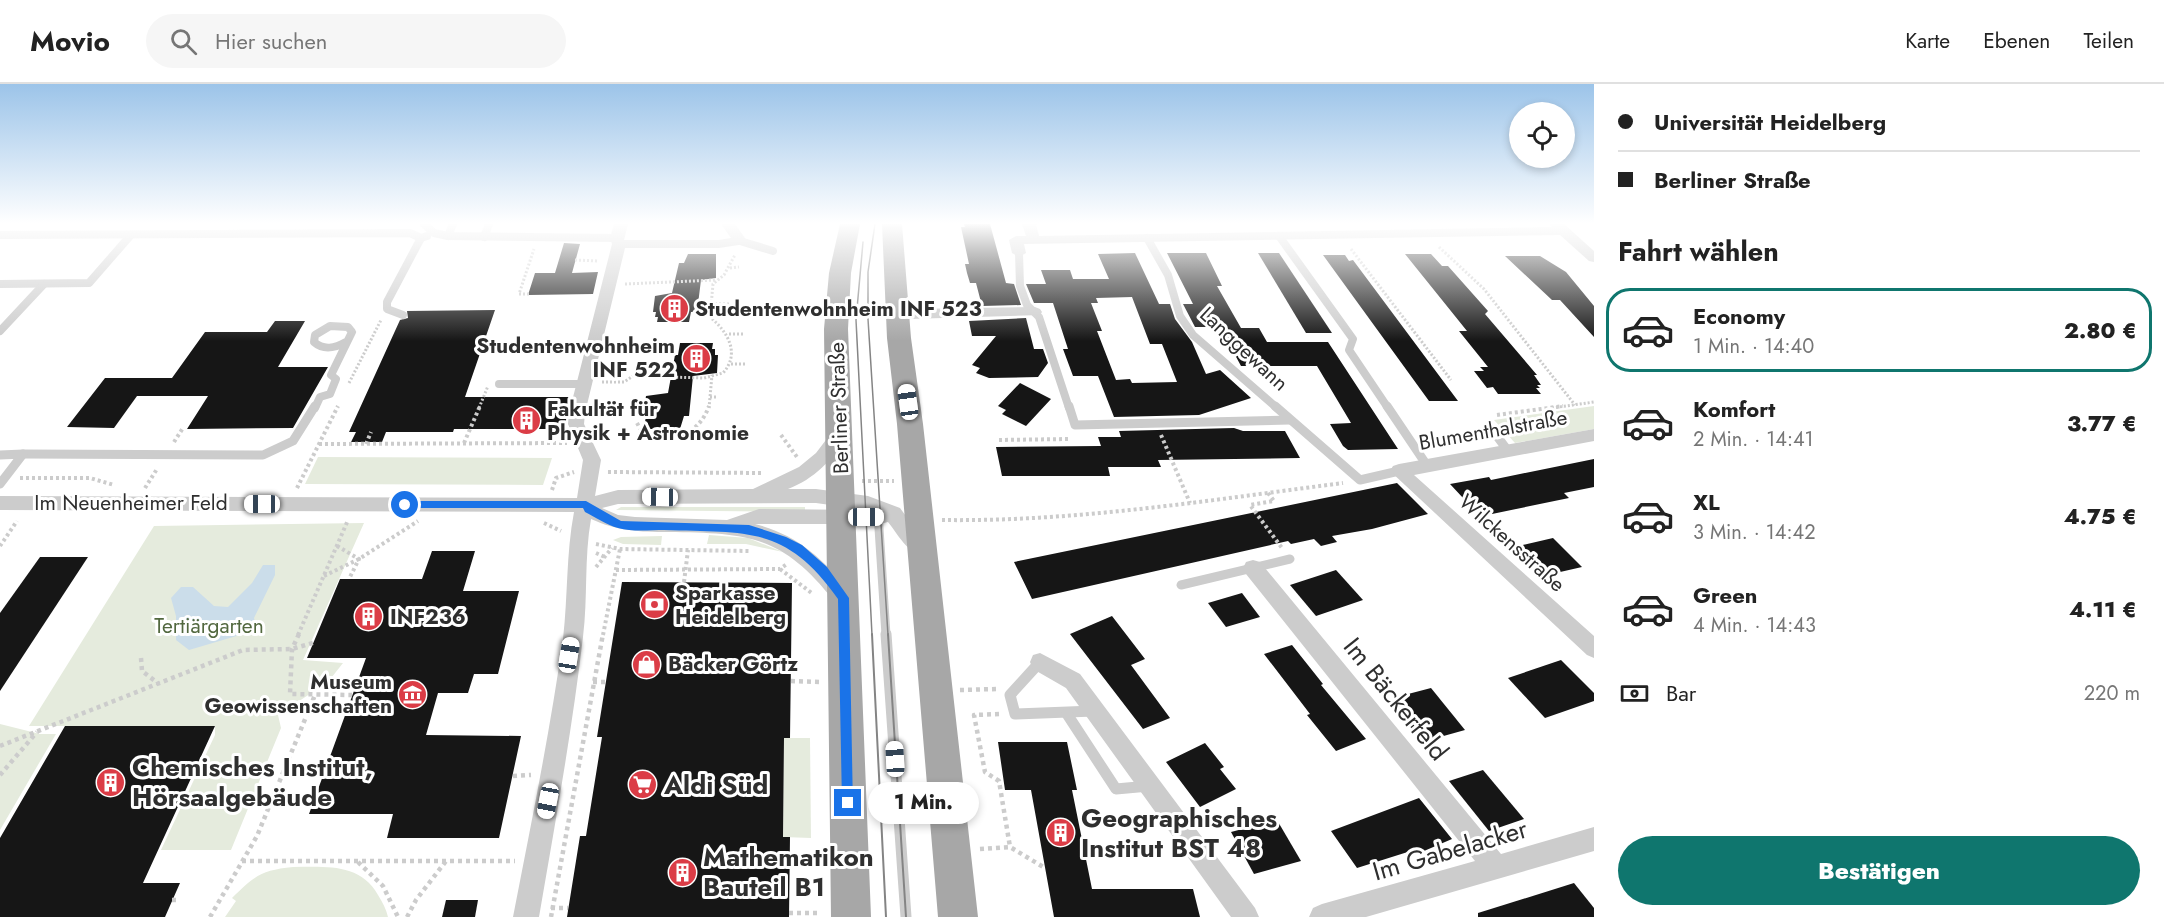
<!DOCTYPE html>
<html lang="de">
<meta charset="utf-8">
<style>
:root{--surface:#fff;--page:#f6f6f6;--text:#222;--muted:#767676;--line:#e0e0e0;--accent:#0f766e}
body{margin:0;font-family:Jost,sans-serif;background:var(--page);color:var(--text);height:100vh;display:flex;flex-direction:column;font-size:22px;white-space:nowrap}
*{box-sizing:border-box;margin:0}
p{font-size:20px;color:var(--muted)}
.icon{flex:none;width:33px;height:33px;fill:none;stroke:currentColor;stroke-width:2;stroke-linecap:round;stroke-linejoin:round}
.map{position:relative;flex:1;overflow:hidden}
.side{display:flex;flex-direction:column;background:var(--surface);width:570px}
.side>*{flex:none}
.top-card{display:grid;align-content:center;height:132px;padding:0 24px;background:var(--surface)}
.controls{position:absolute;left:1509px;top:18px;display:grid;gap:12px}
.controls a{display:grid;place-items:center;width:66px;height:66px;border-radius:50%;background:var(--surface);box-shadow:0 3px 9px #0003;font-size:30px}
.end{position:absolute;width:27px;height:27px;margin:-14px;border:8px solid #1a73e8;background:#fff;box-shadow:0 0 0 3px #fff}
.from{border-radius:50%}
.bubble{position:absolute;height:42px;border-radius:21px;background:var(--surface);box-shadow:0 3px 9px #0003;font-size:20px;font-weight:800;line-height:42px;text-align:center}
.car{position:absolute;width:18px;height:36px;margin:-18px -9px;border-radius:8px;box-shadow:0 0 4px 2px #0007;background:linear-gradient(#fff 24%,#345 0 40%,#fff 0 76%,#345 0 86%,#fff 0)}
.top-card b{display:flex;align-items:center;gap:21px;height:57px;font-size:22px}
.top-card b+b{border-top:2px solid var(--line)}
.top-card i{width:15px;height:15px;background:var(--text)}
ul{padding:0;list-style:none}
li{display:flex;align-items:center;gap:18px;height:84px;margin:0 12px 9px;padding:0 12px;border:3px solid transparent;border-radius:24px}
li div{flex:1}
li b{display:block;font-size:22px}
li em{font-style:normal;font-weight:800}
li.on{border-color:var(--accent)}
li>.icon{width:54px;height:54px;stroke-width:1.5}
h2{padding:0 24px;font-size:27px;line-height:72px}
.pay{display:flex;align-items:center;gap:15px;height:66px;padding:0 24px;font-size:22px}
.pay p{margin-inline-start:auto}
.primary-button{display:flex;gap:12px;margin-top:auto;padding:12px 24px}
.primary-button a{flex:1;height:69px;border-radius:36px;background:var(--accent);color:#fff;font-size:24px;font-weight:800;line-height:69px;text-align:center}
header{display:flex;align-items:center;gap:36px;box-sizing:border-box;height:84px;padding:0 30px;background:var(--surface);border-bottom:2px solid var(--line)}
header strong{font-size:28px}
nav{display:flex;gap:33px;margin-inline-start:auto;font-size:21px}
.search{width:420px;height:54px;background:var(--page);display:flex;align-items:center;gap:15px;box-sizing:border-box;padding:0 21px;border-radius:33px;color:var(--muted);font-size:22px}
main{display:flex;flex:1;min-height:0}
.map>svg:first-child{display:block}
</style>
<header>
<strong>Movio</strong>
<div class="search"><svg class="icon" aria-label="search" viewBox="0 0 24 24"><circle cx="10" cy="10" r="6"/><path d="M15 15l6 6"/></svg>Hier suchen</div>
<nav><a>Karte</a><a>Ebenen</a><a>Teilen</a></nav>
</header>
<main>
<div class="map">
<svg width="1594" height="833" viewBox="0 0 1594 833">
<rect width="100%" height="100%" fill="#fff"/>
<g fill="#e5ebdd">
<polygon points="1594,322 1594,345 1515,359 1494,336"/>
<polygon points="318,373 552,374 543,401 305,400"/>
<polygon points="621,423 805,423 805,428 616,426"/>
<polygon points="364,439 303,576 343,579 328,598 278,631 281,644 231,766 161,766 215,651 215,642 29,642 154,442"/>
<polygon points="709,451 748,454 783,468 746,460 707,460"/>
<polygon points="662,452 661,461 623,460 613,456 621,453"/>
<polygon points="0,640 40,650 56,650 0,746"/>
<polygon points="784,654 810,654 811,754 783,753"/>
<path d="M293,783C326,783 360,779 378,811C383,819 386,825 388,833H225L236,817L232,814C254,792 262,786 293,783Z"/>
</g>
<polygon fill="#cbddea" points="263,481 275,481 275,491 254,534 257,546 189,566 176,556 176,532 171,514 181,503 193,503 214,522 228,523 252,499"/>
<g fill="#161616" fill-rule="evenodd">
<polygon points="964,140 990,140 1006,199 1014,200 1021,221 982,222 976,199 970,199 967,189 965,180 969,180 961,143 965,143"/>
<polygon points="564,159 580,160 572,189 598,188 593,210 528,211 535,189 555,189"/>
<path d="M1135,169L1159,220H1170L1175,235L1192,258L1206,290L1220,286L1251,314L1199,331L1114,333L1098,292H1073L1063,265H1068L1053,219H1034L1026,200H1046L1041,186H1070L1073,195H1109L1098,170ZM1132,213L1150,260H1162L1177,298L1132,299L1130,295L1116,296L1097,247H1102L1091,219H1098L1096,214Z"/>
<polygon points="1167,169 1206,169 1222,202 1217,202 1241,244 1259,244 1267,258 1328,258 1398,365 1348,366 1343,362 1330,340 1351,339 1317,282 1241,282 1220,243 1195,243 1183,220 1193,220"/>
<polygon points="1258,169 1279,169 1332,249 1306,249"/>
<polygon points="688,170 716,170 716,194 701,196 697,228 691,228 689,238 657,238 658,233 655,233 656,228 653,228 655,212 672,209 679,179 684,179"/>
<polygon points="1405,170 1431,170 1442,182 1448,182 1488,227 1485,230 1537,291 1534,291 1541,301 1537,301 1540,304 1536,304 1541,310 1498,310 1493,303 1487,304 1474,287 1484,287 1480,283 1488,283 1459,247 1467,247"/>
<polygon points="1323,171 1345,171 1349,177 1353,176 1458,317 1429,317"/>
<polygon points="1505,172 1540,172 1566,188 1594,222 1594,253 1560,216 1552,216"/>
<polygon points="495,226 465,313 571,313 564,345 454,345 453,348 386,348 382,358 351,358 356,348 349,348 400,236 408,234 407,227"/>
<polygon points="1026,234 1034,265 1043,265 1048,279 1038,293 989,294 976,289 980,284 972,281 996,252 972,252 969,237"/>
<polygon points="275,237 305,237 278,283 328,283 293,344 187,345 208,312 137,312 114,344 67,343 105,294 172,294 205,248 267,248"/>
<polygon points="680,259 713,259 712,265 715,265 715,271 718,271 717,289 693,292 689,332 684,332 680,345 647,345 648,339 645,338 646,332 643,332 646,312 668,309 675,271 678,271"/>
<polygon points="1020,299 1051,315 1026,342 1002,330 1006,326 998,322"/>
<polygon points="1234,344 1243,347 1285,347 1300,374 1158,376 1161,383 1108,383 1110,392 1002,392 996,363 1101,362 1098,353 1121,353 1119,347"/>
<polygon points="1594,375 1594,403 1564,409 1569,414 1492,430 1490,427 1477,429 1450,400 1489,393 1491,396"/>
<polygon points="1397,399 1428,430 1372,445 1332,452 1337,458 1321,462 1314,455 1291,460 1288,457 1032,515 1014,478"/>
<polygon points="1553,454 1582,483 1547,491 1518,462"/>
<polygon points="432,467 475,467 463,507 519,507 498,590 474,590 468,609 438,609 426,651 521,652 499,754 387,754 393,730 309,730 366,574 307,574 340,495 422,495"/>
<polygon points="40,473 88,473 0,607 0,529"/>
<polygon points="1336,486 1363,516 1316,532 1290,501"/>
<polygon points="622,498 792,499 790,654 784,654 783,753 790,753 789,833 567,833 580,752 586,752 602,653 597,653"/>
<polygon points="1242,509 1260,533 1226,543 1208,519"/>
<polygon points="1112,532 1145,575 1131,581 1170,634 1143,645 1070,550"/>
<polygon points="1292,561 1323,600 1321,601 1366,655 1336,667 1307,631 1310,630 1264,570"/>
<polygon points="1561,576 1594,609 1594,617 1545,634 1508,594"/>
<polygon points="1431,604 1465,646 1422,658 1389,615"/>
<polygon points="65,642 215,642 143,799 180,799 165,833 0,833 0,754"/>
<polygon points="998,658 1067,658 1077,706 1072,706 1092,805 1193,805 1200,833 1054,833 1031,706 1005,706"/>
<polygon points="1205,659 1224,683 1220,685 1236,705 1200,723 1166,678"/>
<polygon points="1483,686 1524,735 1489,747 1449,697"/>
<polygon points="1419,714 1452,755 1417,770 1414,766 1357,784 1331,747"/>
<polygon points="1277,736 1301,777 1254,790 1231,748"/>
<polygon points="1574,799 1594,824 1594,833 1478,833 1478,829"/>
<polygon points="446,816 478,816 475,833 442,833"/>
</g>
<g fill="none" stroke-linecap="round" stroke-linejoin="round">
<g stroke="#ccc" stroke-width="3" stroke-dasharray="2 2" stroke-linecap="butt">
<polyline points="1439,163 1484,205 1575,321"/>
<polyline points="1351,165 1451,296"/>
<polyline points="575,176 599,177"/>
<polyline points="730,184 739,183"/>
<polyline points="625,200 716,196"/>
<polyline points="529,210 519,210 534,165"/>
<polyline points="711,220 730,220"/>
<polyline points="729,250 744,250"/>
<polyline points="731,280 747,280"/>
<path d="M602,298H624L633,292L704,294L723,289C741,269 727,247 710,233L713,200L724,191L735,171"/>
<polyline points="349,299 381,236"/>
<polyline points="710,313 718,313"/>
<polyline points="479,324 488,302"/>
<polyline points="709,324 712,291"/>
<polyline points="1552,324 1594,318"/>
</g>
<g stroke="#ccc" stroke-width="4" stroke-dasharray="3 3" stroke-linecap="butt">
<polyline points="1497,331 1563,322"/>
<path d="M637,339L642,348C671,358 698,353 709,322"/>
<polyline points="781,351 797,373"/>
<polyline points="1161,351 1190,419"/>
<polyline points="683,353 716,351"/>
<polyline points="999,356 1070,355"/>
<polyline points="174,358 183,344"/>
<polyline points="464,359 480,322"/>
<polyline points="319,360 567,359"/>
<polyline points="366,360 371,348"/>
<polyline points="608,388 763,389"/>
<polyline points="20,394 90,394 114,401"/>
<polyline points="862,397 894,397"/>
<polyline points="145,404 157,385"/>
<polyline points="297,404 338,322"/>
<polyline points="552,406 556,394 574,388"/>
<polyline points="1268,409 1274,417 1250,421 1282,464"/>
<path d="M942,436C1076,438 1210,416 1343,399"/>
<polyline points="544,439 561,447"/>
<polyline points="596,460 620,465 750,467"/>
<polyline points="0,462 17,437"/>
<polyline points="337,462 359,475 349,495"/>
<polyline points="596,469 607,474"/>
<polyline points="596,483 612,464"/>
<polyline points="780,485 813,510"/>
<polyline points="616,486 780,485 787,480"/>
<polyline points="324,492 359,475 418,437"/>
<polyline points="684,498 688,466"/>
<polyline points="298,551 348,436"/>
<polyline points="603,551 620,465"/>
</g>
<g stroke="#ccc" stroke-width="4.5" stroke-dasharray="4 4" stroke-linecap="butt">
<polyline points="299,550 292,565 290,610 352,611"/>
<polyline points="141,574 142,587 159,600"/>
<polyline points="791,597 820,598"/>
<polyline points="593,598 606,598"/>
<polyline points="960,606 997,605"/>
<polyline points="999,630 974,631 985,688 999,697 1010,763"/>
<polyline points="0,662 243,566 292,565 316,558"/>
<polyline points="0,691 37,648"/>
<polyline points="513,692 531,691"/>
<polyline points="980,765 1010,763 1045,784"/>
<polyline points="242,777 515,777"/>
<polyline points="358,778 383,802 398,833"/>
<polyline points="172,816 177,816"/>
<polyline points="551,824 568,824"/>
<polyline points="789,829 821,829"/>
<polyline points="210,833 257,752 315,611"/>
<polyline points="407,833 416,816 446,777"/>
<polyline points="551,833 603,550"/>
</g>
<g stroke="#ccc" stroke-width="8">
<polyline points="424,140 434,149 448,152 617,154"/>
<polyline points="0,151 410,149 421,154"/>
<polyline points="448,152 453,140"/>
<polyline points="1279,152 1353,255 1349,266 1388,324"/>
<polyline points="484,153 489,140"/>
<polyline points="1147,154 1168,191 1180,232 1193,251 1277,324"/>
<polyline points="740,157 773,167"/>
<polyline points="1019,169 1020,202 1027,221 1039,233 1069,324"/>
<polyline points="1,200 89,199 130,152"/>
<polyline points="403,231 387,225 387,218 421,154 427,152"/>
<polyline points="0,247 44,200"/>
<polyline points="499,300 583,300"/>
<path d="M315,324L320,313L330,310L336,295L331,291L352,248L348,243L330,242L315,251L314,258C324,267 335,264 346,258"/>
</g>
<g stroke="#ccc" stroke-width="9">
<polyline points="1069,322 1075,341 1290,336"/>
<polyline points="1275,322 1360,396 1399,387"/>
<polyline points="1387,322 1426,380"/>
<polyline points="1491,344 1508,367"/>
<polyline points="23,370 263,371 293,357 315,322"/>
<polyline points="0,371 23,370 0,400"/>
<polyline points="878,429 886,551"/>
<polyline points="1181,501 1290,475"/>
</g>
<g stroke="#ccc" stroke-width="11">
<polyline points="886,550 906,833"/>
<polyline points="1040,578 1010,611 1015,630 1094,627"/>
<polyline points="1067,630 1116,705 1149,702"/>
</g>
<g fill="#ccc" fill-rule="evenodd">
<path d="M614,140H628L624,156H719L731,154L721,140H735L747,157L745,160L719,164H625L585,329L584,340L601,376L595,412L618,406L753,405L799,383L816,369L832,348L838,346L846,352C833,376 814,395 788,405H816L868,412L900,424L930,465L928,470C911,476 898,450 888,438L880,440H755C796,450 822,474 848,505L851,511L848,517L841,519L834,517C782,451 748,449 668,448C640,448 617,447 591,435C584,474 588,514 583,553C572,647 555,740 539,833H513C531,740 550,648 563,555C568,512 566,470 574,428L0,426V412L577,414L583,376L568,340L569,329L612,160L610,154ZM816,419L866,426L759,425L727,436L635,433L618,431L602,424L618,420Z"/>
<polygon points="1022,140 1036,140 1039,152 1552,143 1549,140 1564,140 1594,167 1594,178 1589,177 1560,151 1024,160 1026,169 1019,173 1012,169 1009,156 1016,152 1026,152"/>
<polygon points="1035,223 1040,225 1042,228 1040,231 909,235 902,230 909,225"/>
<polygon points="1594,345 1594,357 1414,391 1594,552 1594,574 1587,571 1390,387 1393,382 1399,380"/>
<polygon points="1253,476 1260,478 1501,770 1594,743 1594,767 1366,833 1309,833 1313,824 1322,820 1475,777 1246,490 1243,484 1246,478"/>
<polygon points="1040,569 1080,590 1255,824 1259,833 1231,833 1066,604 1033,585 1030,578 1033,571"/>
</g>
<g fill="#a7a7a7" fill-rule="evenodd">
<polygon points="840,140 860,140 851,189 848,245 871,833 831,833 824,245 829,189"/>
<polygon points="882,140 902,140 911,254 923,340 978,833 938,833 897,340 887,254"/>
</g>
<g stroke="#848484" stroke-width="1.5">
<polyline points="875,140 868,188 868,235 888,551"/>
<polyline points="863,158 856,236 872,551"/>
</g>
<g stroke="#848484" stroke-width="2">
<polyline points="872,550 886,833"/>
<polyline points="888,550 906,833"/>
</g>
</g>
<linearGradient id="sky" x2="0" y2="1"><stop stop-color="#9cc4e9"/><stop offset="0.54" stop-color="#fff"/><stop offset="1" stop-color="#fff" stop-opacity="0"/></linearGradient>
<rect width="1594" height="257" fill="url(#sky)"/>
<path fill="#1a73e8" d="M405,417H586L621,437L749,441L786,453L802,461L827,483L849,514L853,724H844L842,719L838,515C786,441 747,449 664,446C650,446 632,448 618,444C607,441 595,433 585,428L583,424H405L400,421Z"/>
<defs>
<symbol id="building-disc" viewBox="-11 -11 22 22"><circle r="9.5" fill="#db3c46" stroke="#fff"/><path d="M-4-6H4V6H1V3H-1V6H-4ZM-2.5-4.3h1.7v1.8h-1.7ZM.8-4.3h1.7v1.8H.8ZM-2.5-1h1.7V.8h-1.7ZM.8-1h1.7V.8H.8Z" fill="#fff"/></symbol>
<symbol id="bank-disc" viewBox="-11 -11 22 22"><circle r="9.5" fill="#db3c46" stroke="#fff"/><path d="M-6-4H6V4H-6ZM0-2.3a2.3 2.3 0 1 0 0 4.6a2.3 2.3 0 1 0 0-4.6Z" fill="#fff"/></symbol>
<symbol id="shop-disc" viewBox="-11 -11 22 22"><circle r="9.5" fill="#db3c46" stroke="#fff"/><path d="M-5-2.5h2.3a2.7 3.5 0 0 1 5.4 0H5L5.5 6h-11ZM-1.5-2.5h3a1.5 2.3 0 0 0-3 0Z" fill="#fff"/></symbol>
<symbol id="museum-disc" viewBox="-11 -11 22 22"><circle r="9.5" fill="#db3c46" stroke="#fff"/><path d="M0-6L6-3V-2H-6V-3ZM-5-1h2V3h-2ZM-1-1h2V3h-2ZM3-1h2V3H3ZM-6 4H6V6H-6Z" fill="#fff"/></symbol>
<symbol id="supermarket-disc" viewBox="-11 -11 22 22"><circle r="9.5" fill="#db3c46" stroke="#fff"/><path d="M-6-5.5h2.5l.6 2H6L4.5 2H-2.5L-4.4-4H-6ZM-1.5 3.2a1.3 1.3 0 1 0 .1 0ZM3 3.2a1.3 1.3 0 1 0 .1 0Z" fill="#fff"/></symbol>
</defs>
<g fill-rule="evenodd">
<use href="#building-disc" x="658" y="208" width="33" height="33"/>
<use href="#building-disc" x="680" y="258" width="33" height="33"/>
<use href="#building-disc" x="510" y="320" width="33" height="33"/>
<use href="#bank-disc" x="638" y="504" width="33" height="33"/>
<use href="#building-disc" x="352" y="516" width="33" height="33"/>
<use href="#shop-disc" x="630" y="564" width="33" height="33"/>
<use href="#museum-disc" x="396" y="594" width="33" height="33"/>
<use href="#building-disc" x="94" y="682" width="33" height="33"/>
<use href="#supermarket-disc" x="626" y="684" width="33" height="33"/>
<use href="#building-disc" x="1044" y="732" width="33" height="33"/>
<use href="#building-disc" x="666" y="772" width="33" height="33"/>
</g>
<g text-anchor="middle" stroke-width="6" stroke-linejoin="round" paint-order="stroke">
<g font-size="21" font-weight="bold" fill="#2f2f2f" stroke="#fff" text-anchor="start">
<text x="695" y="232">Studentenwohnheim INF 523</text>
<text x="675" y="269" text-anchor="end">Studentenwohnheim<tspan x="675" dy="24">INF 522</tspan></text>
<text x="547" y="332">Fakultät für<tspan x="547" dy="24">Physik + Astronomie</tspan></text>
<text x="675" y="516">Sparkasse<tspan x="675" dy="24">Heidelberg</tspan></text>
<text x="390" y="540">INF236</text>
<text x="668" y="587">Bäcker Görtz</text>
<text x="392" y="605" text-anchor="end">Museum<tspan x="392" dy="24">Geowissenschaften</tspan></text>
</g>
<g font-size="21" fill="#2f2f2f" stroke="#fff">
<text transform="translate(1244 265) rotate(43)" y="7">Langgewann</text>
<text transform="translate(839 324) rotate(-92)" y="7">Berliner Straße</text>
<text transform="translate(1493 346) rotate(-10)" y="7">Blumenthalstraße</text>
<text x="131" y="426">Im Neuenheimer Feld</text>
<text transform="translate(1512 459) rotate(42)" y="7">Wilckensstraße</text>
</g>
<g font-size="21" fill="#52683f" stroke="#fff">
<text x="209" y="549">Tertiärgarten</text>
</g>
<g font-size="26" fill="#2f2f2f" stroke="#fff">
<text transform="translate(1396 615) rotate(51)" y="9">Im Bäckerfeld</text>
<text transform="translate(1450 766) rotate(-16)" y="9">Im Gabelacker</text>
</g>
<g font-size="26" font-weight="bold" fill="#2f2f2f" stroke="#fff" text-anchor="start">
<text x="132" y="692">Chemisches Institut,<tspan x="132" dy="30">Hörsaalgebäude</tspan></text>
<text x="664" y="710">Aldi Süd</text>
<text x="1081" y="743">Geographisches<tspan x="1081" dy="30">Institut BST 48</tspan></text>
<text x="703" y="782">Mathematikon<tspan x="703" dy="30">Bauteil B1</tspan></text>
</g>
</g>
</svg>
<div class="controls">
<a><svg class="icon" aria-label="locate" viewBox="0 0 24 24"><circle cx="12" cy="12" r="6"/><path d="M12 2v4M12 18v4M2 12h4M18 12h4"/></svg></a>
</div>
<i class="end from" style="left:405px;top:421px"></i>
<i class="end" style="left:848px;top:719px"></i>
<div class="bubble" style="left:868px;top:698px;width:111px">1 Min.</div>
<i class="car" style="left:908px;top:318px;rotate:352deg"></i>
<i class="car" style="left:660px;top:413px;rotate:271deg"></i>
<i class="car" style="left:262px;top:420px;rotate:270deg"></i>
<i class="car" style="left:866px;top:433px;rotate:90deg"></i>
<i class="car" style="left:569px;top:571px;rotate:9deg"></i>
<i class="car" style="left:895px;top:675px;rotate:357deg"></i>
<i class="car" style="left:548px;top:717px;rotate:191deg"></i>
</div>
<section class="side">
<div class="top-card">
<b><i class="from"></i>Universität Heidelberg</b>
<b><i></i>Berliner Straße</b>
</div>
<h2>Fahrt wählen</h2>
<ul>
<li class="on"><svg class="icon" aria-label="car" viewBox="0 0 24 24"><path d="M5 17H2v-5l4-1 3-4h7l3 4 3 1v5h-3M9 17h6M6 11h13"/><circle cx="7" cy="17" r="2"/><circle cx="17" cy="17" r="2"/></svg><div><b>Economy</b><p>1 Min. · 14:40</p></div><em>2.80 €</em></li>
<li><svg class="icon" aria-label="car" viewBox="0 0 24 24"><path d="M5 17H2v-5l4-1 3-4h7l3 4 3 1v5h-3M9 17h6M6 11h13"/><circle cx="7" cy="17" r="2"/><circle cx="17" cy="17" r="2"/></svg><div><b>Komfort</b><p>2 Min. · 14:41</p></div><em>3.77 €</em></li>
<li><svg class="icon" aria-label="car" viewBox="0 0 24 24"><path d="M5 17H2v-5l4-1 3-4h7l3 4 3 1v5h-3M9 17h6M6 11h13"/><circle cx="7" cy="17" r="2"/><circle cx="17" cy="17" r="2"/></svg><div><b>XL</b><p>3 Min. · 14:42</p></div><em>4.75 €</em></li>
<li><svg class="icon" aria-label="car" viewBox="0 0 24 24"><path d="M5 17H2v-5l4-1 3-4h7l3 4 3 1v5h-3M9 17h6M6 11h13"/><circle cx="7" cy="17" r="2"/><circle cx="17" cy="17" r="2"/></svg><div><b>Green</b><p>4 Min. · 14:43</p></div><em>4.11 €</em></li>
</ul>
<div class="pay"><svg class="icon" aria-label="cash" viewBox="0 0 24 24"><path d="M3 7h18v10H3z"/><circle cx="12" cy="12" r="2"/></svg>Bar<p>220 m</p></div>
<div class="primary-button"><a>Bestätigen</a></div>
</section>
</main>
